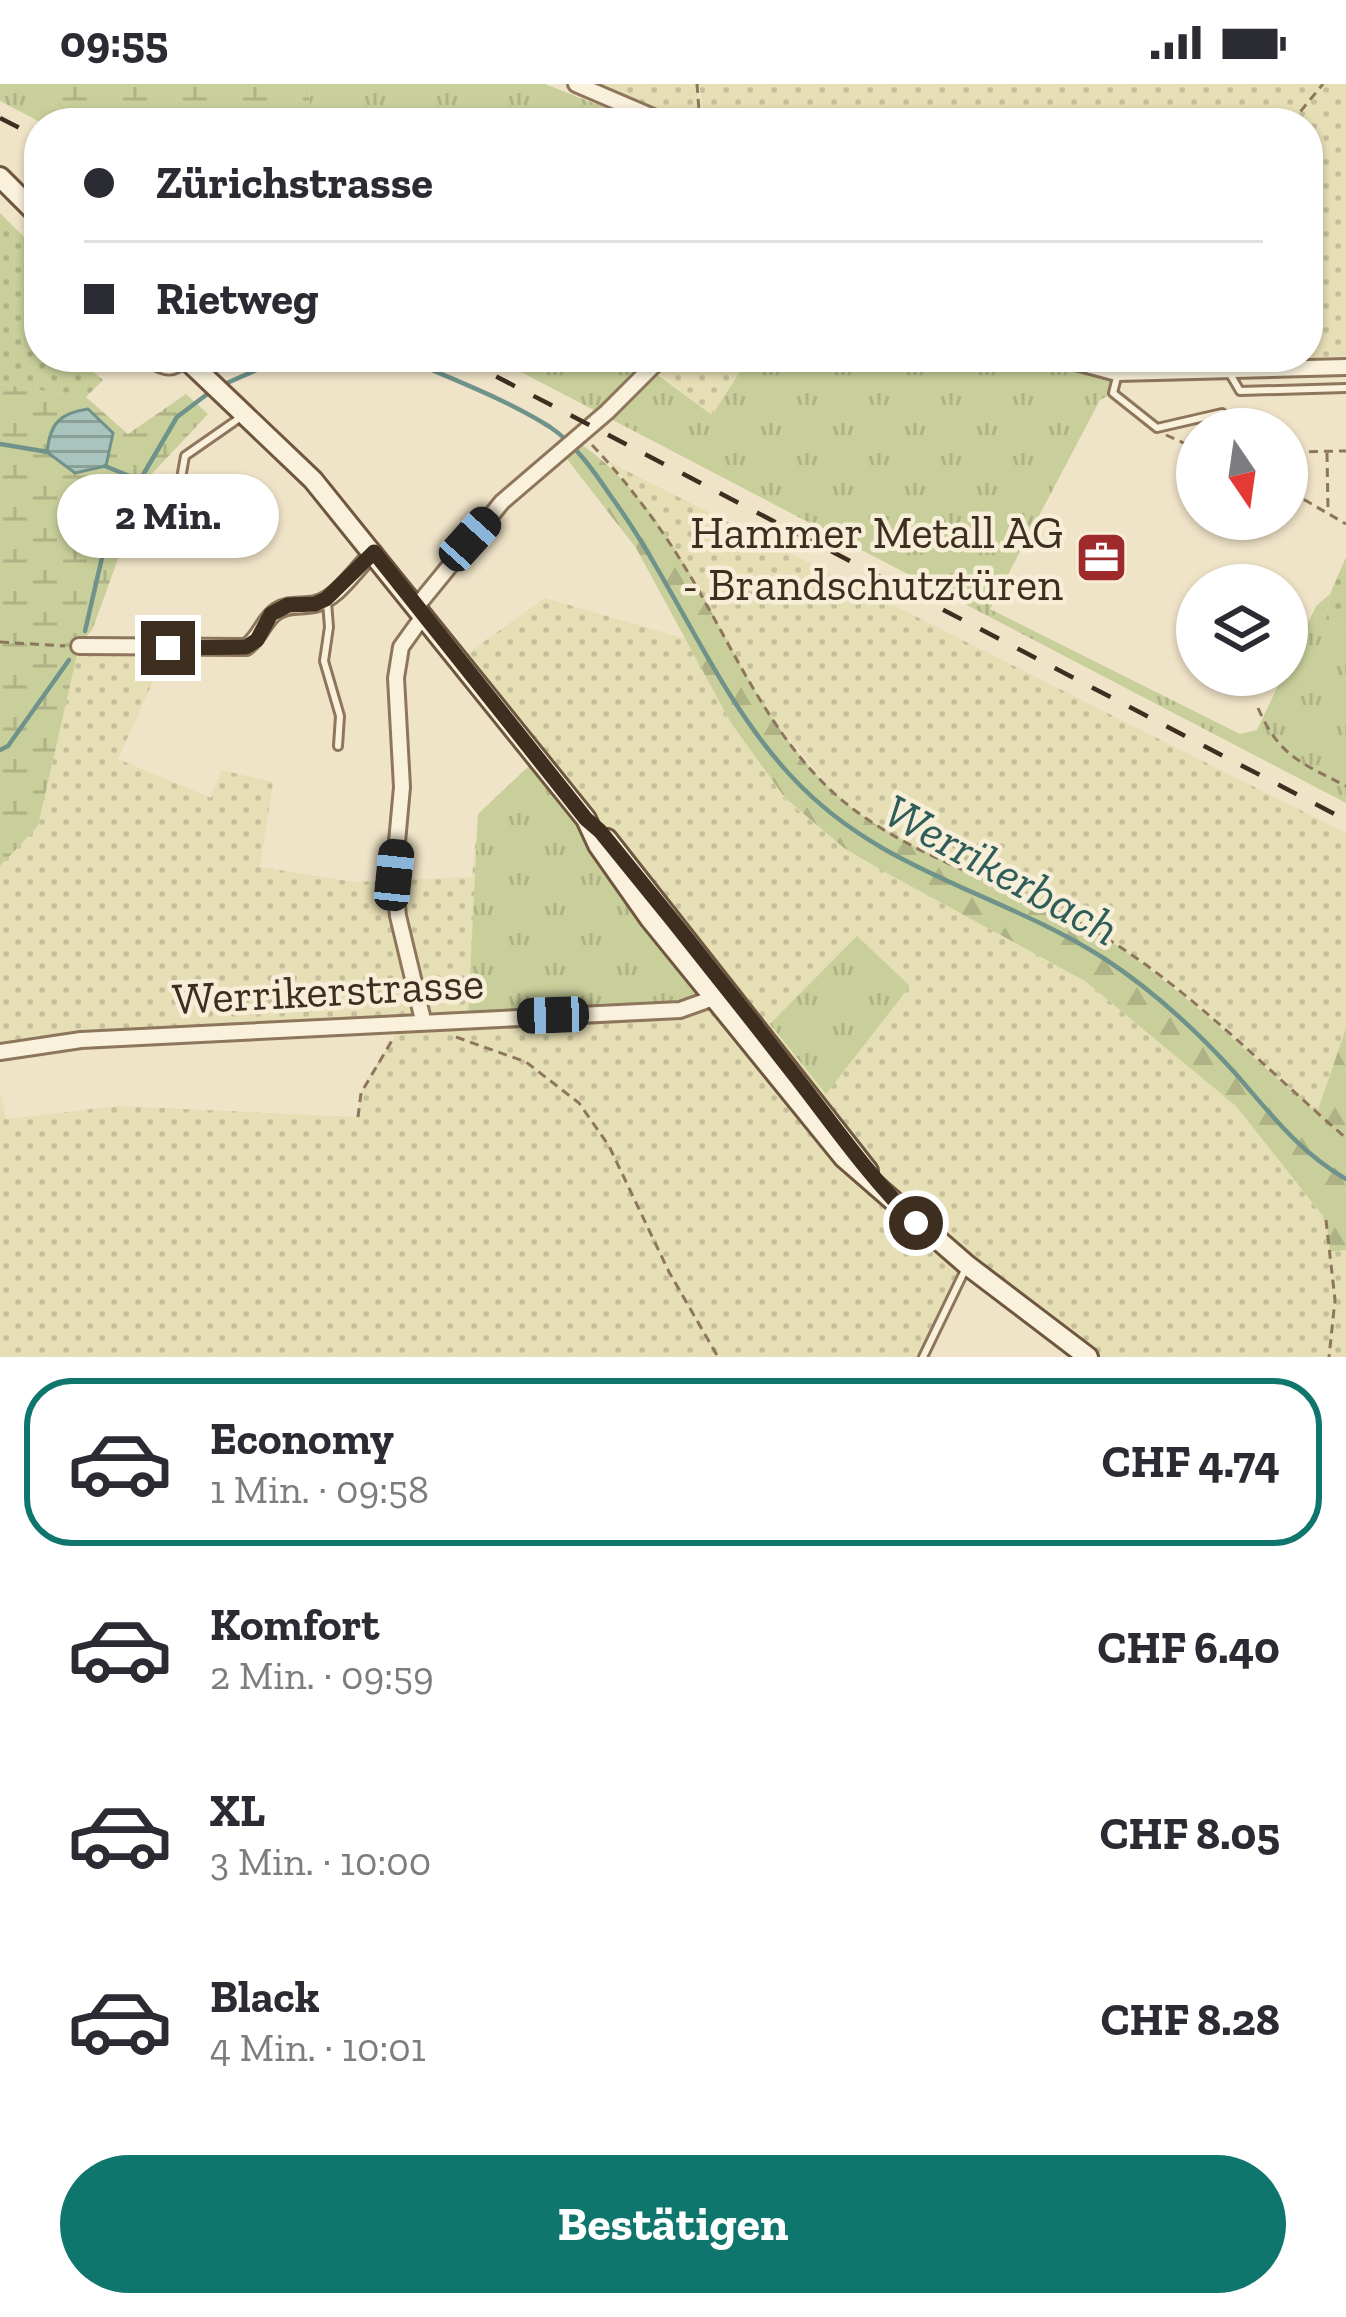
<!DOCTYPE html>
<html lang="de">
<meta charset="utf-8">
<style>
:root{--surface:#fff;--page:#f2f2f3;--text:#2b2b33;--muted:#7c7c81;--line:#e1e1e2;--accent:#0f766e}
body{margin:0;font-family:"Zilla Slab",serif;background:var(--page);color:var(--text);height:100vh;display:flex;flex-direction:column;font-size:45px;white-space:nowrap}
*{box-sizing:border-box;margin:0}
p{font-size:39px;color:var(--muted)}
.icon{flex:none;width:66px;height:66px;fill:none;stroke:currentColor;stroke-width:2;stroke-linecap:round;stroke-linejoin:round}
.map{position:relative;height:1273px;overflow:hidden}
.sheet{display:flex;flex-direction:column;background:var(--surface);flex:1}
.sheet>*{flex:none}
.guide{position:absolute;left:24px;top:24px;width:1299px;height:264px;border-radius:48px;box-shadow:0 3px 9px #0004;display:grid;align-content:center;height:264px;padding:0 60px;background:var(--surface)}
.needle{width:78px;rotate:167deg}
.buttons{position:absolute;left:1176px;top:324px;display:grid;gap:24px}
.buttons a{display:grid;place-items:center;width:132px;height:132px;border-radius:50%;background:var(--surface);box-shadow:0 3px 9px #0004;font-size:60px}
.end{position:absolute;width:54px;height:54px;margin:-27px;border:15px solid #3d2e20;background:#fff;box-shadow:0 0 0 6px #fff}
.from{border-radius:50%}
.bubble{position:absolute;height:84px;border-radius:42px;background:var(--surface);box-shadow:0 3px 9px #0004;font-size:39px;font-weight:800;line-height:84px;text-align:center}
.car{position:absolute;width:36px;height:72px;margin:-36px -18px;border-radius:15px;box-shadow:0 0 9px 3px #0007;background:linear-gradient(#222 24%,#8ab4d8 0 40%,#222 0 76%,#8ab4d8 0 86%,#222 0)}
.guide b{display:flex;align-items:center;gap:42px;height:114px;font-size:45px}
.guide b+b{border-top:3px solid var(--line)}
.guide i{width:30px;height:30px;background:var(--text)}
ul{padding:21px 0 0;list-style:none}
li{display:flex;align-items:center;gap:36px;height:168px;margin:0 24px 18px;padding:0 36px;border:6px solid transparent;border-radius:48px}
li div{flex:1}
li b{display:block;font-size:45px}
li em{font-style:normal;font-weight:800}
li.active{border-color:var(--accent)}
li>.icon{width:108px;height:108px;stroke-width:1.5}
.primary-button{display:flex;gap:24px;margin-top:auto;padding:24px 60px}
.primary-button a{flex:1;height:138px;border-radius:72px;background:var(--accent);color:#fff;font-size:48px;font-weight:800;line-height:138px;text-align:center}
.status{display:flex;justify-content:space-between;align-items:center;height:84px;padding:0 60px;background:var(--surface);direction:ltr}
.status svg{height:33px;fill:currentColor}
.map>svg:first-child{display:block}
</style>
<div class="status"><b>09:55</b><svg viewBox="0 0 49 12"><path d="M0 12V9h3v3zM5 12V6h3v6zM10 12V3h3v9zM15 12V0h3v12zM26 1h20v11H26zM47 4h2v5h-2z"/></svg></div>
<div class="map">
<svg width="1346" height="1273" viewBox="0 0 1346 1273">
<defs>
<pattern id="farmland-dots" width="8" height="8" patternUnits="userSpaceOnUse" patternTransform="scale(3)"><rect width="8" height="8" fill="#e6deb5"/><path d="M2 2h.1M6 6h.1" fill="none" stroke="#c6bf9b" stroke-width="1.8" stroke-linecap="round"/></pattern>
<pattern id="grass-tufts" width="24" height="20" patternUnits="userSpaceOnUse" patternTransform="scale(3)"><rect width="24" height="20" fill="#c9cf9b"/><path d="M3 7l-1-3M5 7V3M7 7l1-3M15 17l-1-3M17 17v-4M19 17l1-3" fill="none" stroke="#aeb285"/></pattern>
<pattern id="forest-firs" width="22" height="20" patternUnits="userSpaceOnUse" patternTransform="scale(3)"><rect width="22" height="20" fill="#c9cf9b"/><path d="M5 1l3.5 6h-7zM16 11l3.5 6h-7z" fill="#aeb285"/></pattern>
<pattern id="wetland-marsh" width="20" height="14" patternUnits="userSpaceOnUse" patternTransform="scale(3)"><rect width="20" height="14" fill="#c9cf9b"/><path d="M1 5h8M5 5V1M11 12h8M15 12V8" fill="none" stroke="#aeb285"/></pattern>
<pattern id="park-dots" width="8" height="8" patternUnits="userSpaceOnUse" patternTransform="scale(3)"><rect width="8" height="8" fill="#c9cf9b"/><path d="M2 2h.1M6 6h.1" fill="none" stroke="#aeb285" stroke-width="1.8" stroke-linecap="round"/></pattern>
<pattern id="water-rules" width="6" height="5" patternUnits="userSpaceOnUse" patternTransform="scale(3)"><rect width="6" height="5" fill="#a9c4bc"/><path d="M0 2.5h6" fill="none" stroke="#8ba098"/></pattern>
</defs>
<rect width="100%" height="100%" fill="#f0e4c8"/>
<g fill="url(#farmland-dots)">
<polygon points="576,0 697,0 700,39 667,39"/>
<polygon points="699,0 1346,0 1346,272 1142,282 1098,273 1308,273 1308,39 706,39"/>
<polygon points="638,273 742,273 747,277 712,331"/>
<polygon points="607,377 1346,749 1346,944 1318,1030 1172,900 1105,853 1039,818 898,755 834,709 770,631 685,484 637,411"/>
<polygon points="545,514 686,555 731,639 785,715 844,764 883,787 1085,897 1236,1022 1326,1136 1330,1168 1346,1166 1346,1273 1088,1273 968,1182 923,1273 0,1273 0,1007 6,1035 118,1022 357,1033 361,1009 371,989 404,938 0,968 0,782 38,742 79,562 168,564 118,675 211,714 221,686 273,698 260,783 354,798 472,793 478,730 539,672 460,575"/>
</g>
<g fill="url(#grass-tufts)">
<polygon points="0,0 11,0 89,39 42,39 0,17"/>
<polygon points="310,0 545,0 644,39 309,39"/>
<polygon points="492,273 638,273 647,282 607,328 614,331 658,291 712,331 747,277 742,273 806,273 816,280 833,273 1057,273 1117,289 1113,309 1100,316 990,525 1240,650 1257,646 1283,591 1287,591 1287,583 1316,522 1330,510 1326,536 1346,545 1346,719"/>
<polygon points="540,672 714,916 704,920 468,935 478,730"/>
<polygon points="857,852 910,902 826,1010 770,940"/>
</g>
<path fill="url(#forest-firs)" d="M573,355C696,432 727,612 836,710C905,773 997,791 1076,836C1167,888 1238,962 1317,1029L1346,944V1166L1330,1168L1326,1136L1236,1022L1085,897L883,787L844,764L785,714L731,639L636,464L560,366Z"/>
<g fill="url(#wetland-marsh)">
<polygon points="11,0 310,0 309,39 89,39"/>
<polygon points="0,300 86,313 128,350 186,310 208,330 147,395 93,544 79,562 38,742 0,782"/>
</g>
<g fill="url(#park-dots)">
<polygon points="0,129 39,168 39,273 75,273 103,296 86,313 0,300"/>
<polygon points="1346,473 1346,545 1326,536 1330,510"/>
</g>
<path fill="url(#water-rules)" stroke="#6f938a" stroke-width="3" d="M88,325L113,349L106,382L75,389L47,368C50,339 60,329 88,325Z"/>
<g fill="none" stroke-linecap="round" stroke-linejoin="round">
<g stroke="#6f938a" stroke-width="4.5">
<path d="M402,273C451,295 504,314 550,343C574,359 594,387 610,411C676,501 716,612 792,693C882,790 999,807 1105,875C1152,906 1197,947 1235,989C1270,1029 1299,1068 1346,1095"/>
<polyline points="220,302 286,273"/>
<polyline points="0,360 48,368"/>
<polyline points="105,382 139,396"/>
<polyline points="85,547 117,409 140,396 177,333 210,308"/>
<polyline points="0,666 8,662 69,576"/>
</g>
<defs>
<g id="lane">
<path d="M144,273C156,285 171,293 185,279"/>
<polyline points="1230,290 1240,307 1346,304"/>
<polyline points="1117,293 1113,309 1157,344 1222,329"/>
<polyline points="180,400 185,372 241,333"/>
<polyline points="327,518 329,543 324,577 340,632 338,662"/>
<polyline points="923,1273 966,1184"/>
</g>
<g id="street">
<polyline points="576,0 667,39"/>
<polyline points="1057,273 1117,289 1346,283"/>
<polyline points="417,522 502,418 607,328 662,273"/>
<path d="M79,562L246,563C260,554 263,536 277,527C289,519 301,523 315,520C338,515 357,483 374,468"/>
<polyline points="423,936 398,832 394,791 402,703 396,594 401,563 424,531"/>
<polyline points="0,968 81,956 680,926 722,911"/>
</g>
<g id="secondary">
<polyline points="0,93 39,132"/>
<polyline points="184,273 313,396 586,735 598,761 650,835 844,1074 967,1181 1088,1273"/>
<polyline points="607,755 868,1087"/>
</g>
</defs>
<use href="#lane" stroke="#8d765c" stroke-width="12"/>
<use href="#street" stroke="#8d765c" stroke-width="20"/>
<use href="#secondary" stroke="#6f573f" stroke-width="24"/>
<g stroke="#8d765c" stroke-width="3" stroke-dasharray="9 6" stroke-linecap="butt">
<polyline points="697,0 700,39"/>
<polyline points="1291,39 1323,0"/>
<polyline points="1228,336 1231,339 1272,338 1272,345"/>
<polyline points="1166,351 1197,365"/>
<path d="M592,361C636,407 673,460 704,516C742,584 777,658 836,711C912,778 1015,799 1101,851C1188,903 1268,987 1346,1054"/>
<polyline points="1327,369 1328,425"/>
<polyline points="1289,406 1287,368 1346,367"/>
<polyline points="1291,408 1346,440"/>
<polyline points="0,558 65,562"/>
<path d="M1258,624C1279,672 1301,679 1346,702"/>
<polyline points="456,953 526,978 579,1019 609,1062 669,1188 718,1273"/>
<polyline points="358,1033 361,1009 394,953"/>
<polyline points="1326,1136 1335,1216 1329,1273"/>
</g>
<use href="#lane" stroke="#faf1dc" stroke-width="6"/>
<use href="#street" stroke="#faf1dc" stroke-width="14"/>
<use href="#secondary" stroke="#faf1dc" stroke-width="18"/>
<g stroke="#3d2e20" stroke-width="4.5" stroke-dasharray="21 21" stroke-linecap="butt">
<polyline points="0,34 39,54"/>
<polyline points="459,273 1346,736"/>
</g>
</g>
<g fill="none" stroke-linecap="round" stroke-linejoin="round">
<path stroke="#3d2e20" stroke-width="15" d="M168,564L246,563L257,556L271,530L288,521L315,520L326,515L374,468L586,735L600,747C664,825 727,904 789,984C830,1036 868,1092 916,1139"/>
</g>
<defs>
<symbol id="office-square" viewBox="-11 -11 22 22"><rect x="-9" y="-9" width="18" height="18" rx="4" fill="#9e2a2b" stroke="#f7eed8"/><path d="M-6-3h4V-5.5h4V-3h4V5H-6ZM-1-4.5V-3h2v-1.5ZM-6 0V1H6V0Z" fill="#fff"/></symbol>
</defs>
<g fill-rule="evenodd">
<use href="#office-square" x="1072" y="444" width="59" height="59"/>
</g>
<g text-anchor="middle" stroke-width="9" stroke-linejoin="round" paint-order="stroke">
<g font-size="45" fill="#3d2e20" stroke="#f7eed8" text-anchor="end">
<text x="1063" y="464">Hammer Metall AG<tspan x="1063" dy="52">- Brandschutztüren</tspan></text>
</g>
<g font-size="45" fill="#3d2e20" stroke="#f7eed8">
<text transform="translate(328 906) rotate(-3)" y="16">Werrikerstrasse</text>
</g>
<g font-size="48" font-style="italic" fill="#2f5d5a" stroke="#f7eed8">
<text transform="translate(1002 785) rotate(29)" y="17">Werrikerbach</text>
</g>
</g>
</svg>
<div class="buttons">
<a><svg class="needle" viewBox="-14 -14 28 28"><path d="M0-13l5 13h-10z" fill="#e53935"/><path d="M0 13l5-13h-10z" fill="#7c7c81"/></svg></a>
<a><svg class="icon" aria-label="layers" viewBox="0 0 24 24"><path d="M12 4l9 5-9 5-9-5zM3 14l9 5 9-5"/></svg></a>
</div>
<i class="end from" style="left:916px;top:1139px"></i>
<i class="end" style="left:168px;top:564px"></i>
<div class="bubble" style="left:57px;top:390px;width:222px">2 Min.</div>
<i class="car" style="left:470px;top:455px;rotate:42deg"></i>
<i class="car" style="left:394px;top:791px;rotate:6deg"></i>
<i class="car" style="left:553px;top:931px;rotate:268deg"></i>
<div class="guide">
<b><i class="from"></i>Zürichstrasse</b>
<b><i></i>Rietweg</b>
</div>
</div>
<section class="sheet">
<ul>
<li class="active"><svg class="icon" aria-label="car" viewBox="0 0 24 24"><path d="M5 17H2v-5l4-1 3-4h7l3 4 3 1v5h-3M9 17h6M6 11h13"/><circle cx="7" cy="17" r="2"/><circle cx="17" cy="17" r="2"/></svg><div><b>Economy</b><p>1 Min. · 09:58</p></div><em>CHF 4.74</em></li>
<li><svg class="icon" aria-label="car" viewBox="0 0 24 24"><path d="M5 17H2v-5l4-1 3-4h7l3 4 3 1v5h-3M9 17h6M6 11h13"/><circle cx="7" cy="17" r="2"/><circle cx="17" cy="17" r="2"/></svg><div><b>Komfort</b><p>2 Min. · 09:59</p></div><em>CHF 6.40</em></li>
<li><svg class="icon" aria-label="car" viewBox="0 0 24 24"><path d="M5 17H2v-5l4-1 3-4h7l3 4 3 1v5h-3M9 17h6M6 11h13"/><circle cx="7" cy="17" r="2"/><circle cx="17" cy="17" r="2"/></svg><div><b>XL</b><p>3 Min. · 10:00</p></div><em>CHF 8.05</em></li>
<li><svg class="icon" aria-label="car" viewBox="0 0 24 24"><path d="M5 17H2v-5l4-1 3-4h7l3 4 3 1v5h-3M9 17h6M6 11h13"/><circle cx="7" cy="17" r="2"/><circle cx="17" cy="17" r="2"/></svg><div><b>Black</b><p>4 Min. · 10:01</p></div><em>CHF 8.28</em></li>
</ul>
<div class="primary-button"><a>Bestätigen</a></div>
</section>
